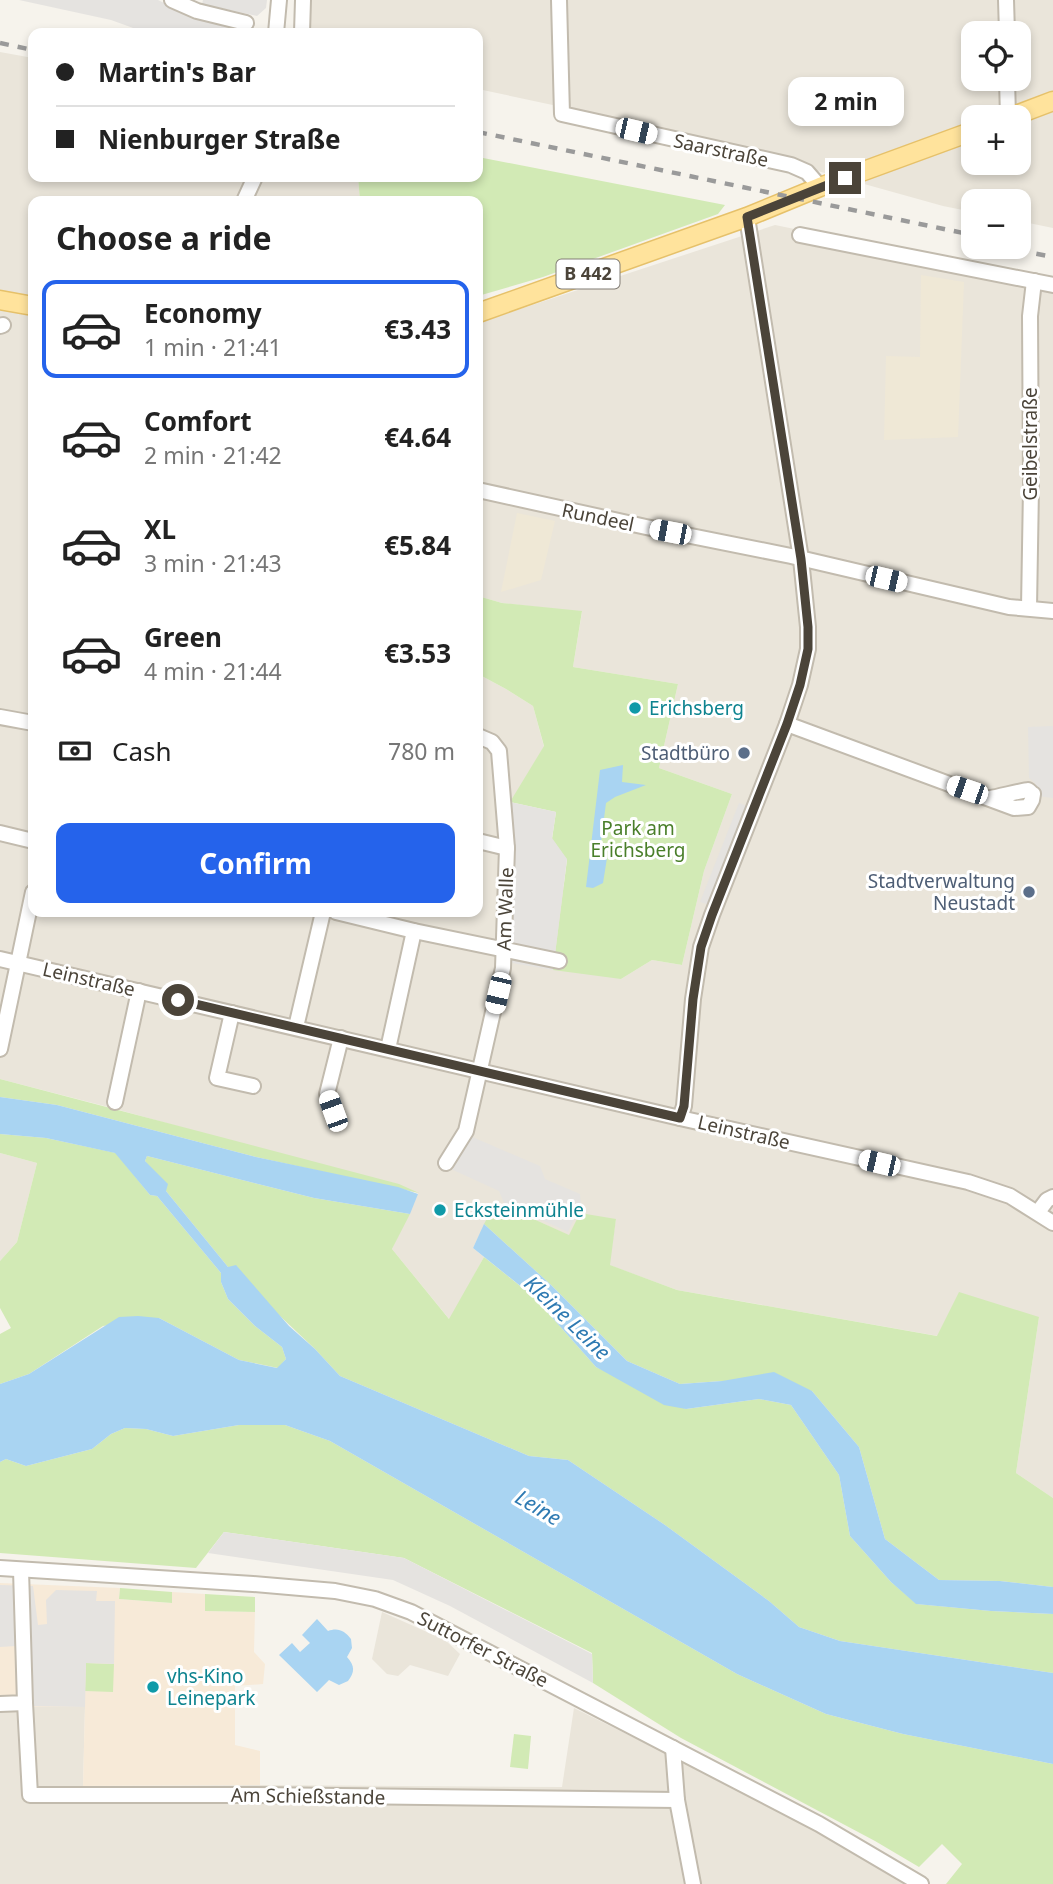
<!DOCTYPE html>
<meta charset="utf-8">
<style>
:root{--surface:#fff;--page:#f6f6f6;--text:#222;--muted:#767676;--line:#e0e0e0;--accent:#2563eb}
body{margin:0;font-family:"Noto Sans",sans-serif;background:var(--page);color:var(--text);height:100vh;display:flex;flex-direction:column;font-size:26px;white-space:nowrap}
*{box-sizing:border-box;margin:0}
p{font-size:23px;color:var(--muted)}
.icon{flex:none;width:38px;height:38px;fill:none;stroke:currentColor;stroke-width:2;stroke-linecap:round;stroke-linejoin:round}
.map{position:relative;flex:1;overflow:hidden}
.side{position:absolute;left:28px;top:196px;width:455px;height:721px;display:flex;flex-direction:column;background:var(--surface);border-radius:14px;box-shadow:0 4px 10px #0003}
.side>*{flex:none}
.hud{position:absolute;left:28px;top:28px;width:455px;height:154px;border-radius:14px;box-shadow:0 4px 10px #0003;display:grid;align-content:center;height:154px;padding:0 28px;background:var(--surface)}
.buttons{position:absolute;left:961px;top:21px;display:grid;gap:14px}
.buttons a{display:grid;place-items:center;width:70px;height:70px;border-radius:14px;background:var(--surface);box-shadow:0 4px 10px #0003;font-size:35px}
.end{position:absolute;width:32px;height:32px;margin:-16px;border:9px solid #4b4439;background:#fff;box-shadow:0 0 0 4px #fff}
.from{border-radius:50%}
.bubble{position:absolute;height:49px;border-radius:14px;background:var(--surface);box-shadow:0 4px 10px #0003;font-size:23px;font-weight:700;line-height:49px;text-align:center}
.car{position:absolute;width:21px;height:42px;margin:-21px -10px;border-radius:9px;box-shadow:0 0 5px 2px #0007;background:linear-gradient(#fff 24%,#345 0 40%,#fff 0 76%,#345 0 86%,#fff 0)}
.hud b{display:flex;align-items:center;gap:24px;height:66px;font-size:26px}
.hud b+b{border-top:2px solid var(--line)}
.hud i{width:18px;height:18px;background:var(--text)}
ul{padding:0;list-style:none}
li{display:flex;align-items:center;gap:21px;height:98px;margin:0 14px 10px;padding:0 14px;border:4px solid transparent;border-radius:14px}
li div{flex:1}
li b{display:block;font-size:26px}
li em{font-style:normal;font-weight:700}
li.on{border-color:var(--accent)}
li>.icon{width:63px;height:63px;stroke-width:1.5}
h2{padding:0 28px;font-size:32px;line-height:84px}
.pay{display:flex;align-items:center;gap:18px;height:77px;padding:0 28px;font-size:26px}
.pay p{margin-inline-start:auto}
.button{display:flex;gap:14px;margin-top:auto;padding:14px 28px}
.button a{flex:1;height:80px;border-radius:14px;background:var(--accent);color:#fff;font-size:28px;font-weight:700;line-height:80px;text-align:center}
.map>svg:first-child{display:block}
</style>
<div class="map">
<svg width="1053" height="1884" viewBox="0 0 1053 1884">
<rect width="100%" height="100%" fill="#f6f3ec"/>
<g fill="#eae5da" fill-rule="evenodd">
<path d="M295,0H1053V228L1019,221L1018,201H973V212L943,206L670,130L478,89V33H312L294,17ZM973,33H1018V79H973ZM973,117H1018V163H973Z"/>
<polygon points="0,52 33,58 33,177 358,177 360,201 33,201 33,912 478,912 478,674 506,689 533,706 544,747 511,802 621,979 652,960 682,965 704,871 732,794 659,768 678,684 573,667 582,612 502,603 478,596 478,323 775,225 1053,282 1053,1498 1016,1473 1039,1317 938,1336 677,1290 609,1265 616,1219 570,1236 496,1202 473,1248 484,1257 450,1320 392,1249 418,1193 112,1108 0,1079"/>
<polygon points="0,1153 37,1163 17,1242 0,1261"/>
<polygon points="382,1612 445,1640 460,1654 448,1676 410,1665 398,1676 387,1674 372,1659"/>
<polygon points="19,1706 85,1707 83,1786 260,1785 562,1787 574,1708 808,1824 909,1884 0,1884 0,1707"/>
</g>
<polygon fill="#f7ead8" points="0,1583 120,1588 119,1599 171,1603 172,1592 205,1594 205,1611 255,1612 254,1652 265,1664 263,1684 235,1686 235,1745 260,1751 260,1785 83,1786 85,1707 0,1707"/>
<g fill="#efe8d6">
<polygon points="921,275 964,282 958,437 884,440 886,356 920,357"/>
<polygon points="517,513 555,521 541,580 501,592"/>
</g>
<g fill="#d2eab5">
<polygon points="478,157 725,205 718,214 543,277 478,296 478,201 360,201 358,177 478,177"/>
<polygon points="478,596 502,603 582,611 573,667 678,684 659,768 732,794 704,871 682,965 652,960 621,979 553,970 567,860 552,839 556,812 510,802 544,746 533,706 506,689 478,674"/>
<polygon points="0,1079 399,1184 419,1193 256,1157 57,1105 0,1097"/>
<polygon points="0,1134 46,1138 116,1153 150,1195 157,1196 221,1273 221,1282 228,1299 255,1326 282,1347 286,1359 278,1368 239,1360 159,1318 103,1326 29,1374 0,1384 0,1334 11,1328 0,1308 0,1261 17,1242 37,1163 0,1153"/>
<polygon points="147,1156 314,1198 410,1214 392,1249 449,1319 484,1257 534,1297 596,1367 686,1409 759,1399 791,1405 839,1475 850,1536 891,1582 917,1604 991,1611 1053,1614 1053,1673 840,1641 799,1627 769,1601 665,1525 568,1460 529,1456 340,1376 315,1349 228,1267 166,1191 145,1161"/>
<polygon points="496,1202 569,1235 580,1213 616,1219 610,1265 677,1290 937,1336 959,1292 1039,1317 1016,1473 1053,1498 1053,1587 1000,1581 939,1580 885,1539 859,1447 812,1391 722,1381 680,1384 627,1361 550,1284 484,1224"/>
<polygon points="239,1425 285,1425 330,1441 737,1674 826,1714 903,1734 1053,1764 1053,1884 946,1884 962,1864 942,1844 919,1867 875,1841 681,1738 593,1683 592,1653 404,1558 224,1532 196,1568 0,1553 0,1462 6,1459 26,1466 92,1449 111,1434 125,1428 146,1429 173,1436"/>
<polygon points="120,1588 172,1592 172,1603 119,1599"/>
<polygon points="205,1594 255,1597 255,1612 205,1611"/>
<polygon points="86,1663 114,1664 113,1692 85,1691"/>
<polygon points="514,1734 531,1736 528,1769 510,1767"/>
</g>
<g fill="#e5e3e0">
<polygon points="19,0 158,0 196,19 238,28 237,33 147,33 111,20"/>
<polygon points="203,0 267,0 266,8 257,16 202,4"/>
<polygon points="1053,726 1053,798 1037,796 1035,783 1029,778 1028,727"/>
<polygon points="510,802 556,812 552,838 567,859 553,970 512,963 512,835"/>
<polygon points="739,803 747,806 709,905 700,902"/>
<polygon points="470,1136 540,1166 545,1179 580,1194 581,1205 568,1232 504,1203 499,1191 451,1169"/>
<polygon points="224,1532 404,1558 592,1654 593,1683 450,1606 393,1580 208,1553"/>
<polygon points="0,1585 33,1586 38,1625 47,1624 46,1600 56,1590 97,1591 96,1601 115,1601 114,1664 86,1663 85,1707 19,1706 16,1646 0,1647"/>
</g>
<g fill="#a9d4f2">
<polygon points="623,765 622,782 646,785 615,797 606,803 601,842 607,858 603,883 593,888 586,887 600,770"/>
<polygon points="0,1097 57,1105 256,1157 398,1187 418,1194 410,1214 314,1198 147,1156 145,1161 168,1184 166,1191 228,1267 236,1265 289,1326 315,1349 340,1376 529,1456 568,1460 665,1525 769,1601 799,1627 840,1641 1053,1673 1053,1764 903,1734 826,1714 737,1674 330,1441 285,1425 239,1425 173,1436 146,1429 125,1428 111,1434 92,1449 26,1466 6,1459 0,1462 0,1384 29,1374 119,1317 138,1316 159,1318 239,1360 277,1368 286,1359 282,1347 255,1326 228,1299 221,1282 221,1273 157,1196 150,1195 115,1153 46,1138 0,1134"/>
<polygon points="484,1224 550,1284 627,1361 680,1384 722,1381 774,1372 812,1391 859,1447 885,1539 939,1580 1000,1581 1053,1587 1053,1614 991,1611 916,1604 891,1582 850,1536 839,1475 791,1405 759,1399 686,1409 664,1405 596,1367 534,1297 473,1248"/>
<path d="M317,1619L328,1631C338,1627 345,1631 351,1639L352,1648L347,1657C355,1666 355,1672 348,1681L339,1685L329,1680L317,1692L279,1655L292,1643L300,1652L310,1643L302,1635Z"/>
</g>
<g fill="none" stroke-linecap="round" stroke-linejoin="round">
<defs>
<g id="minor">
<polyline points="172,0 197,11 246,23"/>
<polyline points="559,0 562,114 791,165 807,172 820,187"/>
<polyline points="1006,0 1007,33"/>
<polyline points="276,33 279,0"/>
<polyline points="302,33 303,0"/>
<polyline points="1007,79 1008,117"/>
<polyline points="244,201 255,177"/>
<polyline points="800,235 1053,285"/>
<polyline points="0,326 3,325"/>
<polyline points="478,490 646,527 791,556 1009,607 1053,611"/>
<polyline points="1029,608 1031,488 1030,316 1034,281"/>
<polyline points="0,717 33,723"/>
<path d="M787,724L1014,808L1028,807L1032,800L1033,794C1031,793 1030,791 1028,790C1025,790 997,797 991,798"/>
<polyline points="0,833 33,841"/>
<polyline points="478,841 507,848"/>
<polyline points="336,912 414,931 559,961"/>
<polyline points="0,959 680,1118 968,1182 1010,1196 1053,1223"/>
<polyline points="232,1013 217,1078 253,1086"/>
<polyline points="296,1027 323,912"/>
<polyline points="0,1049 33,892"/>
<polyline points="388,1049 414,931"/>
<polyline points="115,1102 139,991"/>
<polyline points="333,1111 327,1094 341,1038"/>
<polyline points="680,1118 684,1106 693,999 701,947 712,915 787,724 800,685 808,649 808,627 801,559 747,217"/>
<polyline points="446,1163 466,1131 503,968 507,848 499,751 492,742 478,736"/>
<polyline points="1038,1212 1047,1200 1053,1197"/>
<polyline points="0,1568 253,1584 335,1591 375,1599 411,1612 819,1824 921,1884"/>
<polyline points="25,1703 30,1795 256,1795 677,1800"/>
<polyline points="0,1704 25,1703 21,1570"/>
<polyline points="673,1748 677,1800 693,1884"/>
</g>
<g id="major">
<polyline points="1011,117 1053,101"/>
<polyline points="0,300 33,306"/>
<polyline points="478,313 747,217 820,187 973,131"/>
</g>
</defs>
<use href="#minor" stroke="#c2bbae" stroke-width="18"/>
<use href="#major" stroke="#e6c16a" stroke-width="21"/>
<use href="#minor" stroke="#fff" stroke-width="14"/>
<use href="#major" stroke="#ffe39c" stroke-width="18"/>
<g stroke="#9a9a9a" stroke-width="4.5" stroke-dasharray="9 9" stroke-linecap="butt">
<polyline points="0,43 33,50"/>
<polyline points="478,132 973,235"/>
<polyline points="1001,247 1053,257"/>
</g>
</g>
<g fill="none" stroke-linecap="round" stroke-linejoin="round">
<polyline stroke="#4b4439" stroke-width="9" points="178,1000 680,1118 684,1106 693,999 701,947 712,915 787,724 800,685 808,649 808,627 801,559 747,217 845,178"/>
</g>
<g fill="#0f9aa8" stroke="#fff" stroke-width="2.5">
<circle cx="635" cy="708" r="7"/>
<circle cx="440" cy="1210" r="7"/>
<circle cx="153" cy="1687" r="7"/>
</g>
<g fill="#5c6f8a" stroke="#fff" stroke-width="2.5">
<circle cx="744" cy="753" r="7"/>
<circle cx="1029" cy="892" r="7"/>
</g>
<g text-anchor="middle" stroke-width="6" stroke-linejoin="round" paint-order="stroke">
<rect fill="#fff" stroke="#817c74" stroke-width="2" x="556.5" y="259.5" width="63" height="29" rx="5"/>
<g font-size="18" font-weight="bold" fill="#4b4439">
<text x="588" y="280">B 442</text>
</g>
<g font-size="19" fill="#4b4439" stroke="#fff">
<text transform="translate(721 150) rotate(12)" y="7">Saarstraße</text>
<text transform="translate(1030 444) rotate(-90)" y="7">Geibelstraße</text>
<text transform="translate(598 517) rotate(12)" y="7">Rundeel</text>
<text transform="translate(505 909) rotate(-88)" y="7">Am Walle</text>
<text transform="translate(89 979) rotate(13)" y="7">Leinstraße</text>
<text transform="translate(744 1132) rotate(13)" y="7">Leinstraße</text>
<text transform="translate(483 1649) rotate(27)" y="7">Suttorfer Straße</text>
<text transform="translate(308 1796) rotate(1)" y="7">Am Schießstande</text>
</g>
<g font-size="19" fill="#0d838f" stroke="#fff" text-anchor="start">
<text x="649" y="715">Erichsberg</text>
<text x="454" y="1217">Ecksteinmühle</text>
<text x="167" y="1683">vhs-Kino<tspan x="167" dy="22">Leinepark</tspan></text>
</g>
<g font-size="19" fill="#4e5e75" stroke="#fff" text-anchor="end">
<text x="730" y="760">Stadtbüro</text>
<text x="1015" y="888">Stadtverwaltung<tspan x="1015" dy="22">Neustadt</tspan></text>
</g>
<g font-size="19" fill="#4a7f2a" stroke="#fff">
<text x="638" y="835">Park am<tspan x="638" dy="22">Erichsberg</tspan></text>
</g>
<g font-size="21" font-style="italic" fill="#2e7ab2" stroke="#fff">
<text transform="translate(567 1318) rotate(44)" y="7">Kleine Leine</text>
<text transform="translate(538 1508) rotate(31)" y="7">Leine</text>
</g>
</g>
</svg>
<div class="buttons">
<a><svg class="icon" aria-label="locate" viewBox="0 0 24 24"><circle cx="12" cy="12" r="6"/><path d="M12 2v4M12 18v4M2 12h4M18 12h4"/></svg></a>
<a>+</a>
<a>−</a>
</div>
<i class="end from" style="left:178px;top:1000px"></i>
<i class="end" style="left:845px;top:178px"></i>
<div class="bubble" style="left:788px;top:77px;width:116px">2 min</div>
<i class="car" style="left:636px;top:131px;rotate:103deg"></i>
<i class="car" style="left:670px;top:532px;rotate:281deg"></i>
<i class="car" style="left:886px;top:579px;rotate:103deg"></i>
<i class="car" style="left:967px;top:790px;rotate:289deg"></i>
<i class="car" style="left:498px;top:993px;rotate:193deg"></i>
<i class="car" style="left:333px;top:1111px;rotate:340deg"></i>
<i class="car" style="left:879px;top:1163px;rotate:283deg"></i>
<div class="hud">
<b><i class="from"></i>Martin's Bar</b>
<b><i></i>Nienburger Straße</b>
</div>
<section class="side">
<h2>Choose a ride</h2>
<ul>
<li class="on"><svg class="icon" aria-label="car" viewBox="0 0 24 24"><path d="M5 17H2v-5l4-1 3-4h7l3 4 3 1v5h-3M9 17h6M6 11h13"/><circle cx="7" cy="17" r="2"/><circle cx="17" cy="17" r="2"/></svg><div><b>Economy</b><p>1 min · 21:41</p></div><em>€3.43</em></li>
<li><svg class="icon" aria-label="car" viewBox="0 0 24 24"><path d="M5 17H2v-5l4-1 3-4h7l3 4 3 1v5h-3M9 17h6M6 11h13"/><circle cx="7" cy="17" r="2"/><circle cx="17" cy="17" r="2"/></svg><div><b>Comfort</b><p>2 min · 21:42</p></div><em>€4.64</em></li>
<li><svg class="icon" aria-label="car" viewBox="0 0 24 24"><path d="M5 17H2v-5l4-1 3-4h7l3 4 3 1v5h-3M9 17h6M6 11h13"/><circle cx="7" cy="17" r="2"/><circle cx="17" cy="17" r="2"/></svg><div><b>XL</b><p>3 min · 21:43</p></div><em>€5.84</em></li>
<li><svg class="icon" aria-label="car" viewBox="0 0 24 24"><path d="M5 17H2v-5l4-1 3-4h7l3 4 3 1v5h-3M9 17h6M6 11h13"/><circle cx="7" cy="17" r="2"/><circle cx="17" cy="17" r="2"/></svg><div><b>Green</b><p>4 min · 21:44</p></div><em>€3.53</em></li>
</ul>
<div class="pay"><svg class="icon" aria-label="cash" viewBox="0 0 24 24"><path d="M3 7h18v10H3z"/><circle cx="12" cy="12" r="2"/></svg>Cash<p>780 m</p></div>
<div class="button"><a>Confirm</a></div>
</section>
</div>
